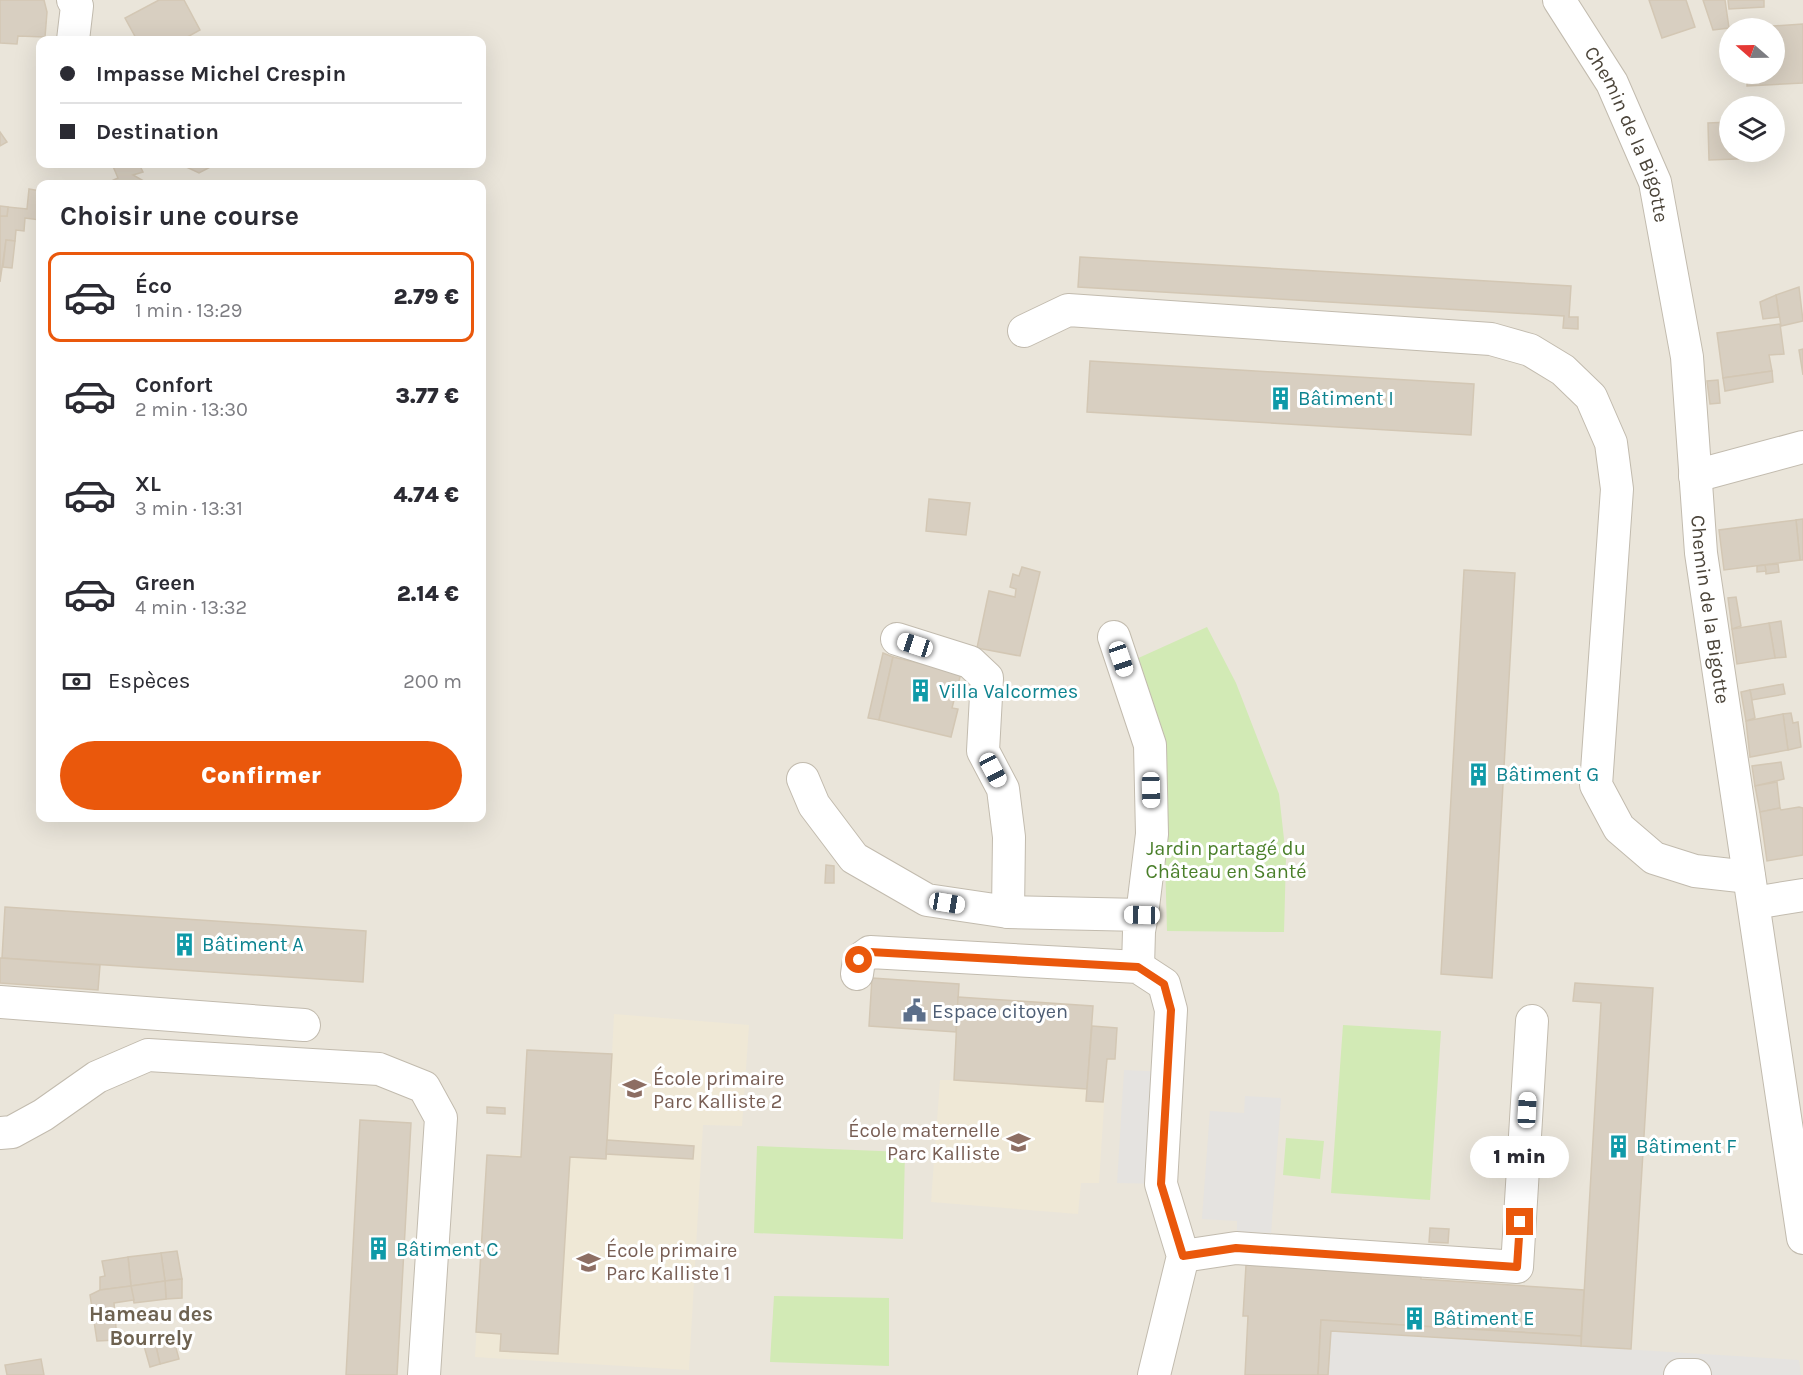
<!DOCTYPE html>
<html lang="fr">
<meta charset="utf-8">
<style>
:root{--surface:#fff;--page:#f7f7f7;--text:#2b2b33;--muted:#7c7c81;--line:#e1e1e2;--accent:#ea580c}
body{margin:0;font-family:Karla,sans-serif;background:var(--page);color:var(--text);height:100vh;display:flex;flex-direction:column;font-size:22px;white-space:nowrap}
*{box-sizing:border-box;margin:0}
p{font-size:20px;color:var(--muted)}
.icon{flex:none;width:33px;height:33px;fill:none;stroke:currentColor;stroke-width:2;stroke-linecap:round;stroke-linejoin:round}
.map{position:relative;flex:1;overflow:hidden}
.panel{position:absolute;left:36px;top:180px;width:450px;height:642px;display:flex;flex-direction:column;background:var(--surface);border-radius:12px;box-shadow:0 6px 24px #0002}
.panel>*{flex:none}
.guide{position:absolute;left:36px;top:36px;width:450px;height:132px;border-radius:12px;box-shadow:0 6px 24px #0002;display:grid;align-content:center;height:132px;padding:0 24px;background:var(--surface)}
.needle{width:39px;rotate:290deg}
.tools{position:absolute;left:1719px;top:18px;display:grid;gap:12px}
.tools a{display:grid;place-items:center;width:66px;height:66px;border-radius:50%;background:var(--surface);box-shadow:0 6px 24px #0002;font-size:30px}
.end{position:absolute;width:27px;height:27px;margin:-14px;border:8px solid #ea580c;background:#fff;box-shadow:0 0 0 3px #fff}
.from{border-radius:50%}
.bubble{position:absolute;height:42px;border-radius:21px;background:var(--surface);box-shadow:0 6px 24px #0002;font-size:20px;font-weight:800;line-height:42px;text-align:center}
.car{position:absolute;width:18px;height:36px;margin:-18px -9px;border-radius:8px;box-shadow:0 0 4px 2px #0007;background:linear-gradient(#fff 24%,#345 0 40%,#fff 0 76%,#345 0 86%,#fff 0)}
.guide b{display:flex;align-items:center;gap:21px;height:57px;font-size:22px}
.guide b+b{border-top:2px solid var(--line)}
.guide i{width:15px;height:15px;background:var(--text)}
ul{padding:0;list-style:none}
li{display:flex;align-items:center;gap:18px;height:90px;margin:0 12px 9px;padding:0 12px;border:3px solid transparent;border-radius:12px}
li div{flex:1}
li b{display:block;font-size:22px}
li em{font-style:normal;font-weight:800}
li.current{border-color:var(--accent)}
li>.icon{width:54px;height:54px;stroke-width:1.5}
h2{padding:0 24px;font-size:27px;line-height:72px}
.pay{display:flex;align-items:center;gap:15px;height:66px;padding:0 24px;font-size:22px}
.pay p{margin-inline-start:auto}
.button{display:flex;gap:12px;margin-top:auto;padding:12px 24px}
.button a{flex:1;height:69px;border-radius:36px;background:var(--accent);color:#fff;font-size:24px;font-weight:800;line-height:69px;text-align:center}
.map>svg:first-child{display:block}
</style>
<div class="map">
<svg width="1803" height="1375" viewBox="0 0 1803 1375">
<rect width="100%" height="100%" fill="#f6f3ec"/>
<path fill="#eae5da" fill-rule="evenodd" d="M0,0H1803V1375H0ZM1730,28H1774V74H1730ZM40,40H482V164H40ZM1730,106H1774V152H1730ZM40,184H482V818H40Z"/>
<g fill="#efe8d6">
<polygon points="958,997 1093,1006 1092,1026 1117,1028 1115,1059 1107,1059 1099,1183 1081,1183 1078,1214 931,1202 940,1080 954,1080"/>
<polygon points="614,1014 749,1025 742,1126 703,1125 689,1370 475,1357 487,1155 521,1155 527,1050 612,1054"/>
</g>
<g fill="#d2eab5">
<polygon points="1207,627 1236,683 1279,794 1286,857 1284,932 1167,931 1162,749 1134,660"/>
<polygon points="1343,1025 1441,1031 1430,1200 1331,1193"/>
<polygon points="1286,1138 1324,1141 1320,1179 1283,1175"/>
<polygon points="757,1146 905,1152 903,1239 754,1233"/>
<polygon points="774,1296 889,1298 889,1366 770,1362"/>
</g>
<g fill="#e5e3e0">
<polygon points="1124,1070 1168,1072 1161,1184 1117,1183"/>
<polygon points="1245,1096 1281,1098 1271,1233 1237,1232 1237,1221 1202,1219 1210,1111 1244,1113"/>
<polygon points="1331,1331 1799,1360 1801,1375 1328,1375"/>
</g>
<g fill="#d8cfc1" stroke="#d3c7b4" stroke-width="1.5">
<polygon points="0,0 44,0 47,12 45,37 18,36 17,44 0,43"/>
<polygon points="159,0 184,0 200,30 182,40 137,40 125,18"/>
<polygon points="1649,0 1686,0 1695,27 1662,38"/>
<polygon points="1703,0 1725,0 1729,28 1713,30"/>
<polygon points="1728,0 1764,0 1764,7 1729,9"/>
<polygon points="1803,24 1803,83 1747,86 1747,74 1774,74 1774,28 1744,28"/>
<polygon points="1730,122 1730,152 1765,152 1765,158 1709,160 1708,123"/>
<polygon points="0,132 7,142 0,146"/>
<polygon points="112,164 139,164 143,172 133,175 149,184 110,184 109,182 118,178"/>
<polygon points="180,164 216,164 199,173"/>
<polygon points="29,189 40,191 40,220 25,218 24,231 16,230 15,241 6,240 0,282 0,216 7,216 8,207 27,209"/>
<polygon points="0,206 8,207 7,216 0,216"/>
<polygon points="6,240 15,241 12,268 3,267"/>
<polygon points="1080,257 1571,286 1569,317 1578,317 1578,329 1563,328 1564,316 1078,287"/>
<polygon points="1799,287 1803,321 1781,326 1776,295"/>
<polygon points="1776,295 1779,317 1763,319 1760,302"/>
<polygon points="1780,324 1784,354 1769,355 1772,371 1723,378 1717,333"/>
<polygon points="1803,349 1803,375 1799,350"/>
<polygon points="1090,361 1474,384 1471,435 1087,412"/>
<polygon points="1772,371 1773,382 1725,391 1723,378"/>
<polygon points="1718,380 1720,403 1710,404 1707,381"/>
<polygon points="929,499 970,503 966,535 926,531"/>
<polygon points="1803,519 1803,560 1800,560 1796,520"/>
<polygon points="1796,520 1800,560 1724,570 1719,530"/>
<polygon points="1778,564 1779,572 1766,574 1765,565"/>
<polygon points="1765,565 1766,571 1757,572 1757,566"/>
<polygon points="1022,567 1040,572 1020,656 977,648 989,591 1015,597 1016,589 1010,587 1013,574 1019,576"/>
<polygon points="1464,570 1515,573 1492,978 1441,974"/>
<polygon points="1736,597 1741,626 1732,629 1728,598"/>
<polygon points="1781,621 1786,657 1775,658 1769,623"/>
<polygon points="1769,623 1775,658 1737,664 1732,629"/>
<polygon points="883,653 893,657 879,720 868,718"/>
<polygon points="893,657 961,673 952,708 958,709 951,737 879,720"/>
<polygon points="1783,684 1785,694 1752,700 1750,690"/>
<polygon points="1750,690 1755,718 1746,721 1741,692"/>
<polygon points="1791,713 1793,723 1798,722 1801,747 1788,750 1783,714"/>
<polygon points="1783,714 1788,750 1750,757 1746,721"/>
<polygon points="1781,762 1784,779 1755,786 1752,766"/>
<polygon points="1777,782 1780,808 1760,812 1755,786"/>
<polygon points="1799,807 1803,808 1803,855 1767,861 1760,812 1780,808 1781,810"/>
<polygon points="826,865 834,866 834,883 825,883"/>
<polygon points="5,907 366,931 363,982 2,958"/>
<polygon points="0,958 100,965 98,990 0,983"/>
<polygon points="872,978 959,984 956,1032 869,1026"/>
<polygon points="1575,983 1653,988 1631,1349 1581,1346 1601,1003 1573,1001"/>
<polygon points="958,997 1093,1006 1087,1089 954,1080"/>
<polygon points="1092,1026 1117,1028 1115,1059 1107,1059 1103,1102 1086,1101"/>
<polygon points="527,1050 612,1054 606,1159 570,1157 558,1354 500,1351 501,1334 476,1332 487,1155 521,1157"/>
<polygon points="487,1107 505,1108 505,1114 487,1113"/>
<polygon points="360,1120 411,1123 397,1375 346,1375"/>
<polygon points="607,1140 694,1146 693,1159 606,1154"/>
<polygon points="1430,1228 1449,1229 1448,1243 1429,1242"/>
<polygon points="177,1251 182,1279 165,1281 161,1253"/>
<polygon points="161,1253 165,1281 131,1286 128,1257"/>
<polygon points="128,1257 131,1286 100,1290 100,1277 105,1276 102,1261"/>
<polygon points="1246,1265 1421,1275 1421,1279 1584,1290 1581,1336 1321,1320 1318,1375 1245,1375 1248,1316 1243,1316"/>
<polygon points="182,1279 182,1298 166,1299 165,1281"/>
<polygon points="165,1281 166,1299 134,1303 131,1286"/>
<polygon points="131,1286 134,1300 114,1303 117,1340 97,1341 90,1295 100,1290"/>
<polygon points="1321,1320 1581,1336 1581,1346 1331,1331 1328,1375 1318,1375"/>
<polygon points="173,1337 179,1359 160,1364 155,1342"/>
<polygon points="155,1342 160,1364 150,1367 144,1346"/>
<polygon points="41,1359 44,1375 7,1375 5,1365"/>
</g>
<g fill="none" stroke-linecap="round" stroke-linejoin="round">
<defs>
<g id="minor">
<path id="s1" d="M1559,0L1612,83L1655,182L1687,357L1701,553L1803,1238"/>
<polyline points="73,40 77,6 73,0"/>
<polyline points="1024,331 1068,310 1491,339 1530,350 1563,370 1591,397 1611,443 1617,489 1596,785 1619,828 1654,858 1695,871 1749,877"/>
<polyline points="1695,476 1803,447"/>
<polyline points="1114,637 1150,745 1152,834 1142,915"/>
<polyline points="897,639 970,662 987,678 983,751 1003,789 1009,837 1008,912"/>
<polyline points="803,779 814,805 854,858 927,900 1008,912 1142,915 1139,931 1138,967"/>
<polyline points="1754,903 1803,895"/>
<polyline points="857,974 859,960 870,952 1138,967 1164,984 1171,1010 1161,1184 1183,1256 1154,1375"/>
<polyline points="0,1002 304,1025"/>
<polyline points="0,1133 12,1132 43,1115 97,1077 148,1055 379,1069 424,1087 441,1118 424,1375"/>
<polyline points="1183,1256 1236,1248 1517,1267 1532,1021"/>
<polyline points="1680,1375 1695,1375"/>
</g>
</defs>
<use href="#minor" stroke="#c2bbae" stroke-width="34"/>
<use href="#minor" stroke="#fff" stroke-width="32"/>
</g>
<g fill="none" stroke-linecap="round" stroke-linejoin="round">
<polyline stroke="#ea580c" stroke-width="8" points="859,960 870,952 1138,967 1164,984 1171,1010 1161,1184 1183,1256 1236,1248 1517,1267 1520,1222"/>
</g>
<defs>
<symbol id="building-bare" viewBox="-9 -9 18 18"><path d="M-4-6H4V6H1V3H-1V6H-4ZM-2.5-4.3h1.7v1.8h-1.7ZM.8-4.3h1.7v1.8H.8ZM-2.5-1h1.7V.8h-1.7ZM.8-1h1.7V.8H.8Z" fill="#0f9aa8" stroke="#fff" stroke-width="2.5" paint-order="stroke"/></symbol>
<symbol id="civic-bare" viewBox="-9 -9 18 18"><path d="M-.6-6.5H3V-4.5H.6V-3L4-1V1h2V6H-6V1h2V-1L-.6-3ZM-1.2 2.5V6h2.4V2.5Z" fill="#5c6f8a" stroke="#fff" stroke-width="2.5" paint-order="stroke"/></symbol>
<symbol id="school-bare" viewBox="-9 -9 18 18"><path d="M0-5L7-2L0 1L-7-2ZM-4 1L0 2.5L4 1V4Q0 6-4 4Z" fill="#8d6e63" stroke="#fff" stroke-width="2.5" paint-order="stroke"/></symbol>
</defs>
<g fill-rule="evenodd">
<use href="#building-bare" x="1264" y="382" width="33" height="33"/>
<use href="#building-bare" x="904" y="674" width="33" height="33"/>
<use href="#building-bare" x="1462" y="758" width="33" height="33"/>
<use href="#building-bare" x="168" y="928" width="33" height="33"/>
<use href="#civic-bare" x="898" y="994" width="33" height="33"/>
<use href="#school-bare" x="618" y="1072" width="33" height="33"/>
<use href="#school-bare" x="1002" y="1126" width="33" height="33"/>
<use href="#building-bare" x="1602" y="1130" width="33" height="33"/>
<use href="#building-bare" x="362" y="1232" width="33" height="33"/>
<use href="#school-bare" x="572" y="1246" width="33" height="33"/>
<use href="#building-bare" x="1398" y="1302" width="33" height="33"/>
</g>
<g text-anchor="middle" stroke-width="6" stroke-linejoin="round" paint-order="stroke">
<g font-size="20" fill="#4b4439" stroke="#fff">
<text dy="7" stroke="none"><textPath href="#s1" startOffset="152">Chemin de la Bigotte</textPath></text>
<text dy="7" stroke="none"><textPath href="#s1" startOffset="638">Chemin de la Bigotte</textPath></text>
</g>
<g font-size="20" fill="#0d838f" stroke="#fff" text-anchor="start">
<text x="1298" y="405">Bâtiment I</text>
<text x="939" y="698">Villa Valcormes</text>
<text x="1496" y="781">Bâtiment G</text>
<text x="202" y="951">Bâtiment A</text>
<text x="1636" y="1153">Bâtiment F</text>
<text x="396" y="1256">Bâtiment C</text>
<text x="1433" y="1325">Bâtiment E</text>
</g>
<g font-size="20" fill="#4a7f2a" stroke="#fff">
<text x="1226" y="855">Jardin partagé du<tspan x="1226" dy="23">Château en Santé</tspan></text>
</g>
<g font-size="20" fill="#4e5e75" stroke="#fff" text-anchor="start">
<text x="932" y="1018">Espace citoyen</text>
</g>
<g font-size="20" fill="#785e54" stroke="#fff" text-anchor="start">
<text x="653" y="1085">École primaire<tspan x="653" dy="23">Parc Kalliste 2</tspan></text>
<text x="1000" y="1137" text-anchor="end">École maternelle<tspan x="1000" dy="23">Parc Kalliste</tspan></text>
<text x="606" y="1257">École primaire<tspan x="606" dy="23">Parc Kalliste 1</tspan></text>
</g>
<g font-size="21" font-weight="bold" fill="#6e6250" stroke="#fff">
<text x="151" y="1321">Hameau des<tspan x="151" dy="24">Bourrely</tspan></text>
</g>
</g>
</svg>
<div class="tools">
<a><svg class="needle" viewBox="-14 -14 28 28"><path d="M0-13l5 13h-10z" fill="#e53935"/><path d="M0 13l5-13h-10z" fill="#7c7c81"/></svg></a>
<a><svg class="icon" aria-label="layers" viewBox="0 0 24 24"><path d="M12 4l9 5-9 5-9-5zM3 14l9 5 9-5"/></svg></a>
</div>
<i class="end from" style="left:859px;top:960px"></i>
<i class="end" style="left:1520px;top:1222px"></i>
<div class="bubble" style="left:1470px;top:1136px;width:99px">1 min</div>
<i class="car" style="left:915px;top:645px;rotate:288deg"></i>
<i class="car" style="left:1121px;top:659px;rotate:161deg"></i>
<i class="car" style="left:993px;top:770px;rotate:152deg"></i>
<i class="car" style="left:1151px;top:790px;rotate:179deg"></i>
<i class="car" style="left:947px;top:903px;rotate:99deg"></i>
<i class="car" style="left:1142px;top:915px;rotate:271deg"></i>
<i class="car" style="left:1527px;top:1110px;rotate:3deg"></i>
<div class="guide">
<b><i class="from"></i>Impasse Michel Crespin</b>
<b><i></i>Destination</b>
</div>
<section class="panel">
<h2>Choisir une course</h2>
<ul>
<li class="current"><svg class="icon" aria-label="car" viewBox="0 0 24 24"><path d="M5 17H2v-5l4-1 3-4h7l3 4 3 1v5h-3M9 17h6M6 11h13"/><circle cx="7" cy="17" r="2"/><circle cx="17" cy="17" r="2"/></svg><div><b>Éco</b><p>1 min · 13:29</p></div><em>2.79 €</em></li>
<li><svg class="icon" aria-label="car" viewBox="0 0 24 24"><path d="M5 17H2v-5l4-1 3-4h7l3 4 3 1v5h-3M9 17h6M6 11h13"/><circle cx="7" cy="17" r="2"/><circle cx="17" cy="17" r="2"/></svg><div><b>Confort</b><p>2 min · 13:30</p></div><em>3.77 €</em></li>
<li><svg class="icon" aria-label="car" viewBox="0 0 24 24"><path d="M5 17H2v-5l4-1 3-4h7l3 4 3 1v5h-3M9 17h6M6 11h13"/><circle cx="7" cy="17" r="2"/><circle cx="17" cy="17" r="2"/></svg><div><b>XL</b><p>3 min · 13:31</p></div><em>4.74 €</em></li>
<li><svg class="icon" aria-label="car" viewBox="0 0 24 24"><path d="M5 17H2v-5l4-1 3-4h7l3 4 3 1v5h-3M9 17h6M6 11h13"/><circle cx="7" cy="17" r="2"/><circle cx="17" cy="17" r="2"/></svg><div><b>Green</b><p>4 min · 13:32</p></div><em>2.14 €</em></li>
</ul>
<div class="pay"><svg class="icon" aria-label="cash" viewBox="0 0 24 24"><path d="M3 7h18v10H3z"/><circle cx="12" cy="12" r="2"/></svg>Espèces<p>200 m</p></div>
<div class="button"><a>Confirmer</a></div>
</section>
</div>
